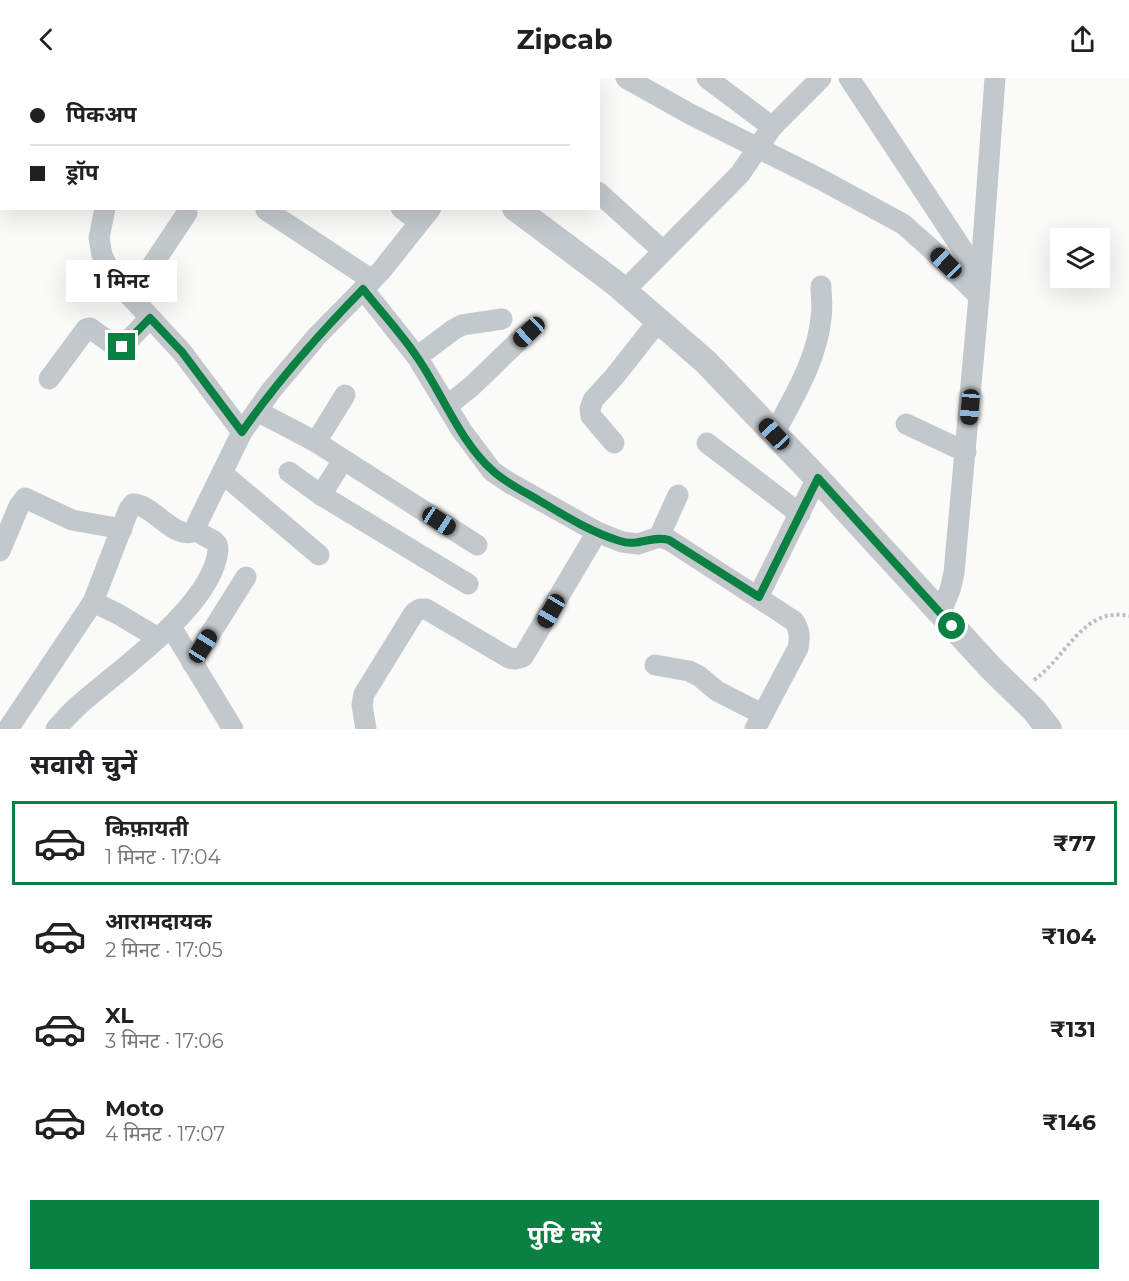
<!DOCTYPE html>
<html lang="hi">
<meta charset="utf-8">
<style>
:root{--surface:#fff;--page:#f6f6f6;--text:#202124;--muted:#757577;--line:#e0e0e0;--accent:#0b8043}
body{margin:0;font-family:Montserrat,"Noto Sans Devanagari",sans-serif;background:var(--page);color:var(--text);height:100vh;display:flex;flex-direction:column;font-size:22px;white-space:nowrap}
*{box-sizing:border-box;margin:0}
p{font-size:20px;color:var(--muted)}
.icon{flex:none;width:33px;height:33px;fill:none;stroke:currentColor;stroke-width:2;stroke-linecap:round;stroke-linejoin:round}
.map{position:relative;height:651px;overflow:hidden}
.details{display:flex;flex-direction:column;background:var(--surface);flex:1}
.details>*{flex:none}
.guide{position:absolute;left:0px;top:0px;width:600px;height:132px;box-shadow:0 6px 24px #0002;display:grid;align-content:center;height:132px;padding:0 30px;background:var(--surface)}
.fabs{position:absolute;left:1050px;top:150px;display:grid;gap:12px}
.fabs a{display:grid;place-items:center;width:60px;height:60px;border-radius:0px;background:var(--surface);box-shadow:0 6px 24px #0002;font-size:30px}
.end{position:absolute;width:27px;height:27px;margin:-14px;border:8px solid #0b8043;background:#fff;box-shadow:0 0 0 3px #fff}
.from{border-radius:50%}
.bubble{position:absolute;height:42px;border-radius:0px;background:var(--surface);box-shadow:0 6px 24px #0002;font-size:20px;font-weight:700;line-height:42px;text-align:center}
.car{position:absolute;width:18px;height:36px;margin:-18px -9px;border-radius:8px;box-shadow:0 0 4px 2px #0007;background:linear-gradient(#222 24%,#8ab4d8 0 40%,#222 0 76%,#8ab4d8 0 86%,#222 0)}
.guide b{display:flex;align-items:center;gap:21px;height:57px;font-size:22px}
.guide b+b{border-top:2px solid var(--line)}
.guide i{width:15px;height:15px;background:var(--text)}
ul{padding:0;list-style:none}
li{display:flex;align-items:center;gap:18px;height:84px;margin:0 12px 9px;padding:0 18px;border:3px solid transparent;border-radius:0px}
li div{flex:1}
li b{display:block;font-size:22px}
li em{font-style:normal;font-weight:700}
li.selected{border-color:var(--accent)}
li>.icon{width:54px;height:54px;stroke-width:1.5}
h2{padding:0 30px;font-size:27px;line-height:72px}
.button{display:flex;gap:12px;margin-top:auto;padding:12px 30px}
.button a{flex:1;height:69px;border-radius:0px;background:var(--accent);color:#fff;font-size:24px;font-weight:700;line-height:69px;text-align:center}
header{display:flex;justify-content:space-between;align-items:center;height:78px;padding:0 30px;background:var(--surface);font-size:27px;font-weight:700}
.map>svg:first-child{display:block}
</style>
<header><svg class="icon" aria-label="back" viewBox="0 0 24 24"><path d="M15 5l-7 7 7 7"/></svg>Zipcab<svg class="icon" aria-label="share" viewBox="0 0 24 24"><path d="M12 15V3M7 8l5-5 5 5M5 13v7h14v-7"/></svg></header>
<div class="map">
<svg width="1129" height="651" viewBox="0 0 1129 651">
<rect width="100%" height="100%" fill="#fafaf8"/>
<g fill="none" stroke-linecap="round" stroke-linejoin="round">
<path stroke="#bbbfc2" stroke-width="4" stroke-dasharray="3 3" stroke-linecap="butt" d="M1034,602C1067,579 1083,528 1129,538"/>
<g stroke="#c3c8cc" stroke-width="21">
<polyline points="475,0 477,2"/>
<polyline points="626,0 690,36 822,102 903,146 929,169 979,218"/>
<polyline points="707,0 772,49"/>
<polyline points="849,0 980,198"/>
<polyline points="192,1 192,2"/>
<polyline points="598,114 663,173"/>
<polyline points="105,130 99,160 102,177 108,190 131,219 182,274 242,354"/>
<polyline points="401,130 419,144"/>
<polyline points="266,132 372,202"/>
<path d="M363,211L417,279L462,353L492,393L508,404L597,454L622,464L638,466L659,459L669,462L794,543C800,552 800,560 798,570L755,651"/>
<polyline points="625,212 740,96 772,49 821,0"/>
<polyline points="131,219 187,135"/>
<polyline points="417,279 453,252 462,247 502,241"/>
<polyline points="49,301 86,251 90,250 115,268 122,269 150,240"/>
<polyline points="447,328 472,308 529,253"/>
<polyline points="257,333 316,364 477,467"/>
<polyline points="906,346 966,374"/>
<path d="M774,356C793,320 817,282 821,240C823,230 821,218 821,208"/>
<polyline points="316,364 345,317"/>
<polyline points="614,365 591,338 590,331 593,322 614,299 659,242"/>
<polyline points="707,365 800,436"/>
<polyline points="289,394 321,417 468,506"/>
<polyline points="222,395 319,477"/>
<polyline points="321,417 343,382"/>
<polyline points="659,459 678,417"/>
<polyline points="0,473 19,428 25,420 72,442 122,451"/>
<polyline points="758,519 817,400"/>
<polyline points="93,524 118,536 158,560"/>
<polyline points="940,536 950,512 954,495 979,218 995,0"/>
<polyline points="171,549 233,651"/>
<polyline points="192,585 246,499"/>
<polyline points="655,587 689,593 699,598 717,613 762,636"/>
<path d="M8,651L93,524L129,431L133,426C154,426 177,467 197,451"/>
<path d="M56,651C63,643 70,635 78,628C118,592 213,528 218,472C219,457 196,462 197,446L242,354L270,314L317,258L381,193L431,130"/>
<polyline points="366,651 362,627 364,616 414,535 420,531 426,531 509,580 516,581 523,579 597,454"/>
</g>
<g stroke="#c3c8cc" stroke-width="26">
<polyline points="363,0 364,2"/>
<polyline points="42,2 44,0"/>
<polyline points="0,30 2,29"/>
<polyline points="515,130 614,204 706,284 817,400 991,590 1034,632 1049,651"/>
</g>
</g>
<g fill="none" stroke-linecap="round" stroke-linejoin="round">
<path stroke="#0b8043" stroke-width="8" d="M122,269L150,240L182,274L242,354C278,302 319,256 363,211C381,234 401,255 417,279C442,315 460,364 493,393C505,404 521,412 535,420C562,436 590,454 620,463C638,469 652,457 669,462L759,519L818,400L952,548"/>
</g>
</svg>
<div class="fabs">
<a><svg class="icon" aria-label="layers" viewBox="0 0 24 24"><path d="M12 4l9 5-9 5-9-5zM3 14l9 5 9-5"/></svg></a>
</div>
<i class="end from" style="left:952px;top:548px"></i>
<i class="end" style="left:122px;top:269px"></i>
<div class="bubble" style="left:66px;top:182px;width:111px">1 मिनट</div>
<i class="car" style="left:946px;top:185px;rotate:314deg"></i>
<i class="car" style="left:529px;top:254px;rotate:227deg"></i>
<i class="car" style="left:970px;top:329px;rotate:185deg"></i>
<i class="car" style="left:774px;top:356px;rotate:317deg"></i>
<i class="car" style="left:439px;top:443px;rotate:123deg"></i>
<i class="car" style="left:551px;top:533px;rotate:210deg"></i>
<i class="car" style="left:203px;top:568px;rotate:32deg"></i>
<div class="guide">
<b><i class="from"></i>पिकअप</b>
<b><i></i>ड्रॉप</b>
</div>
</div>
<section class="details">
<h2>सवारी चुनें</h2>
<ul>
<li class="selected"><svg class="icon" aria-label="car" viewBox="0 0 24 24"><path d="M5 17H2v-5l4-1 3-4h7l3 4 3 1v5h-3M9 17h6M6 11h13"/><circle cx="7" cy="17" r="2"/><circle cx="17" cy="17" r="2"/></svg><div><b>किफ़ायती</b><p>1 मिनट · 17:04</p></div><em>₹77</em></li>
<li><svg class="icon" aria-label="car" viewBox="0 0 24 24"><path d="M5 17H2v-5l4-1 3-4h7l3 4 3 1v5h-3M9 17h6M6 11h13"/><circle cx="7" cy="17" r="2"/><circle cx="17" cy="17" r="2"/></svg><div><b>आरामदायक</b><p>2 मिनट · 17:05</p></div><em>₹104</em></li>
<li><svg class="icon" aria-label="car" viewBox="0 0 24 24"><path d="M5 17H2v-5l4-1 3-4h7l3 4 3 1v5h-3M9 17h6M6 11h13"/><circle cx="7" cy="17" r="2"/><circle cx="17" cy="17" r="2"/></svg><div><b>XL</b><p>3 मिनट · 17:06</p></div><em>₹131</em></li>
<li><svg class="icon" aria-label="car" viewBox="0 0 24 24"><path d="M5 17H2v-5l4-1 3-4h7l3 4 3 1v5h-3M9 17h6M6 11h13"/><circle cx="7" cy="17" r="2"/><circle cx="17" cy="17" r="2"/></svg><div><b>Moto</b><p>4 मिनट · 17:07</p></div><em>₹146</em></li>
</ul>
<div class="button"><a>पुष्टि करें</a></div>
</section>
